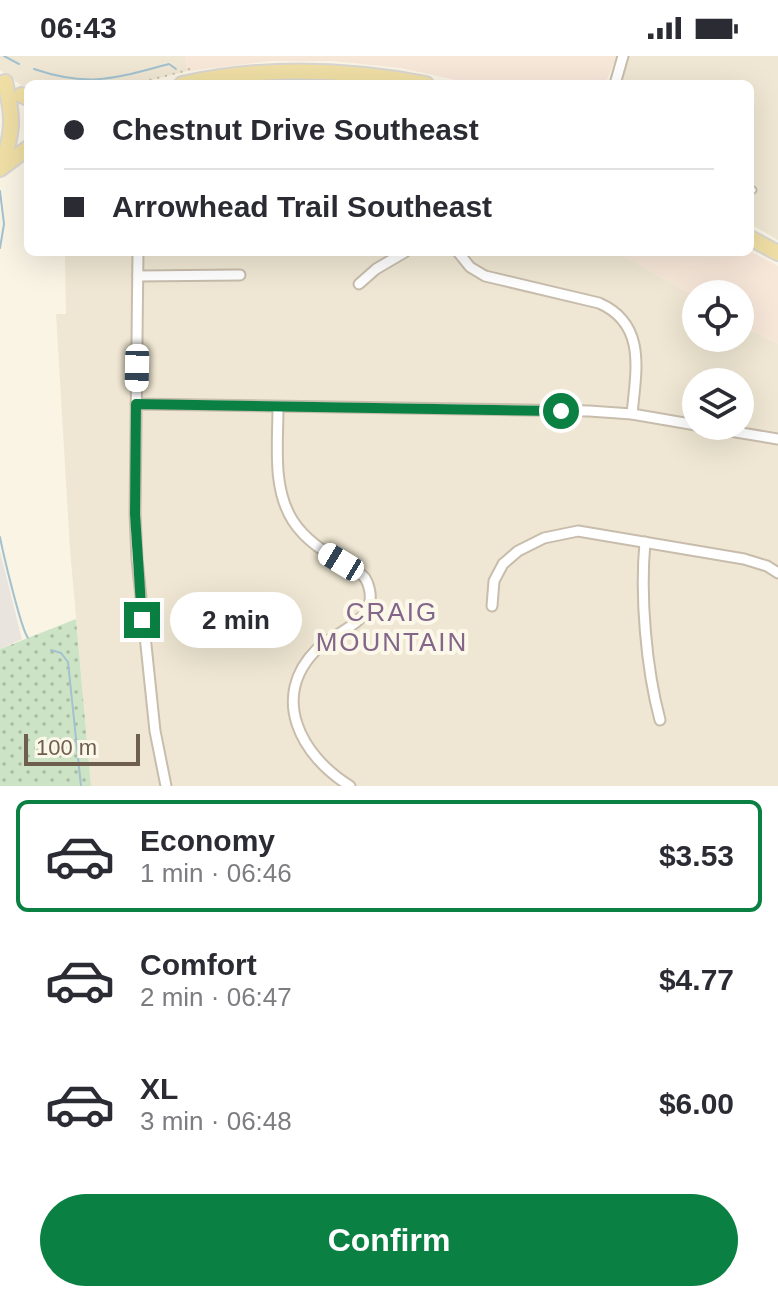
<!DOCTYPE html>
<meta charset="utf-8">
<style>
:root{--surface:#fff;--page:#f2f2f3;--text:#2b2b33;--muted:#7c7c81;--line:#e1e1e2;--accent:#0b8043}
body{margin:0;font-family:Helvetica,sans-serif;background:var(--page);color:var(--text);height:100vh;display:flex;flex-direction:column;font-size:30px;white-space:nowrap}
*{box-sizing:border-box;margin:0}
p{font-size:26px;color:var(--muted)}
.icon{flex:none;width:44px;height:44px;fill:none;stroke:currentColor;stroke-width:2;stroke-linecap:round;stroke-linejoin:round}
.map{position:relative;height:730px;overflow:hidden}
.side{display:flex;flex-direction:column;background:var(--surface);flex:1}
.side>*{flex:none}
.guide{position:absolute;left:24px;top:24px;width:730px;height:176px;border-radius:12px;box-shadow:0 8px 32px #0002;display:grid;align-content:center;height:176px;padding:0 40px;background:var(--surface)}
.fabs{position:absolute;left:682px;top:224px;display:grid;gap:16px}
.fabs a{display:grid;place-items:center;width:72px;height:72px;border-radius:50%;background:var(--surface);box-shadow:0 8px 32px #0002;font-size:40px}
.scale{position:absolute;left:24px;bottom:20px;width:116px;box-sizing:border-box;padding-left:8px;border:4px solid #6d5e4d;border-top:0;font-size:22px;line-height:28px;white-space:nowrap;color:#6d5e4d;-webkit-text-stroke:6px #fcf8e9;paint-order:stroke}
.end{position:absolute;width:36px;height:36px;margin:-18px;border:10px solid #0b8043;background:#fff;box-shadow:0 0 0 4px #fff}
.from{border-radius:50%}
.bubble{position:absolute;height:56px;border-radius:28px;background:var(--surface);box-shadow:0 8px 32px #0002;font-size:26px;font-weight:700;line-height:56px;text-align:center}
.car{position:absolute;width:24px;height:48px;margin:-24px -12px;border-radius:10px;box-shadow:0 0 6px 2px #0007;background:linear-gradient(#fff 24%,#345 0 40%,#fff 0 76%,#345 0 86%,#fff 0)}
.guide b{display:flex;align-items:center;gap:28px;height:76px;font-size:30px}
.guide b+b{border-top:2px solid var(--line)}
.guide i{width:20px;height:20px;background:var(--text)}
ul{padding:14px 0 0;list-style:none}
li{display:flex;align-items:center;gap:24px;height:112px;margin:0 16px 12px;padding:0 24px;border:4px solid transparent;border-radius:12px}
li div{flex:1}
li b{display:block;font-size:30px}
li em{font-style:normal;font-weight:700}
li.current{border-color:var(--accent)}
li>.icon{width:72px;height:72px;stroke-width:1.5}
.button{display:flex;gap:16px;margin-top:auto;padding:16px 40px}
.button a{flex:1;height:92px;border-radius:48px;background:var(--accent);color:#fff;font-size:32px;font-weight:700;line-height:92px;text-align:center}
.status{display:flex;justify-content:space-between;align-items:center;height:56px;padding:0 40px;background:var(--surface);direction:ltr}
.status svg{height:22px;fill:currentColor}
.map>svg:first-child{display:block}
</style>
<div class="status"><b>06:43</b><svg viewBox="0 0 49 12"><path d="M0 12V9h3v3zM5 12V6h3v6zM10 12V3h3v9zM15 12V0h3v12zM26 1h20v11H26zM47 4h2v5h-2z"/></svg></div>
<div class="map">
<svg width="778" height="730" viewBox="0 0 778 730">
<defs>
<pattern id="park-dots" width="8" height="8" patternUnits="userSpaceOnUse" patternTransform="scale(2)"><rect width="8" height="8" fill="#cce4c5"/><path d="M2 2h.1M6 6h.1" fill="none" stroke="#aabca2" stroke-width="1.8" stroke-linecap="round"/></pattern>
</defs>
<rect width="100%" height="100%" fill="#f9f4e4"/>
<g fill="#efe7d3" fill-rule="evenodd">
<polygon points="0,0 185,0 187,15 136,28 28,28 28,34 0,14"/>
<polygon points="624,0 778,0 778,184 750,168 750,28 620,28"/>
<path d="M65,196H616L696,241V282H740V268L778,288V730H91L70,493L56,258H66ZM696,326H740V370H696Z"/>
</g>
<g fill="#f7e7d9">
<polygon points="185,0 617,0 605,28 474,28 401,12 333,5 271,5 187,15"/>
<polygon points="750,195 778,210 778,288 740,268 740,238 696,238 696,241 616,196"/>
</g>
<polygon fill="#e9e5de" points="0,495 22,583 0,593"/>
<polygon fill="url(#park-dots)" points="76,563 91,730 0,730 0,593"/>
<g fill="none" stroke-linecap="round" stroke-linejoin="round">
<g stroke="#a3c1cf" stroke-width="2">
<polyline points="4,0 19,8"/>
<path d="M34,13C90,32 115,22 169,8L176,13"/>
<polyline points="0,135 4,168 0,192"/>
<polyline points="750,174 751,175"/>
<path d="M0,481C3,497 21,573 28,582"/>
<polyline points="51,594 61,597 68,606 81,730"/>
</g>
<defs>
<polyline id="service" points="750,132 753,134"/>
<g id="minor">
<polyline points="615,28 623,0"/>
<polyline points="138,196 135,458 137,503 155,675 166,730"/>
<path d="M458,196L470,211L485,220L599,247C647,268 636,315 632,358"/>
<polyline points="138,220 240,219"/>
<polyline points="359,228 376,213 405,196"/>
<polyline points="136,348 589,355 632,358 696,369"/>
<path d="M278,351C278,389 272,432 293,465C306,485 325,496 345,508C351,512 360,516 365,522C369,528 371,538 370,545C367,568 331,579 317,593C269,641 301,700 350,730"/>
<polyline points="699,370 778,383"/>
<path d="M645,486C640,539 646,612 660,664"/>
<polyline points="492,550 494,525 503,508 518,495 544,482 578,475 744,503 767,510 778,517"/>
</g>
<g id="primary">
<path d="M182,28C262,10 346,13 426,28"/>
<polyline points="21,39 28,42"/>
<path d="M2,111C13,74 14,63 5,26"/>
<polyline points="0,113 28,92"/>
<polyline points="750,182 778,197"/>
</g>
</defs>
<use href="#service" stroke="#c8bdac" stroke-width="9"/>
<use href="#minor" stroke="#c8bdac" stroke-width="13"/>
<use href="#primary" stroke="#d9d5d1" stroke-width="18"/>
<polyline stroke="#cebba3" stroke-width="2" stroke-dasharray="2 6" stroke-linecap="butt" points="134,28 188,14 194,9"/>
<use href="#service" stroke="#fff" stroke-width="5"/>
<use href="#minor" stroke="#fff" stroke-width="9"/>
<use href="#primary" stroke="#efdfa5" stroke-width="14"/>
</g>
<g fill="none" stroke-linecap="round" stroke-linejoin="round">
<polyline stroke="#0b8043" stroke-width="10" points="142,564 135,458 136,348 561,355"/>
</g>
<g text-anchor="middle" stroke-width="8" stroke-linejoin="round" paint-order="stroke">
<g font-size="26" letter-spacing="2" fill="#83668a" stroke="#fcf8e9">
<text x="392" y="565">CRAIG<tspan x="392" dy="30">MOUNTAIN</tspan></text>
</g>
</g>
</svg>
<div class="fabs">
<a><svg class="icon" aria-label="locate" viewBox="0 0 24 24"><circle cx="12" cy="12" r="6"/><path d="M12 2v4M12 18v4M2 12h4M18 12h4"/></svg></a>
<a><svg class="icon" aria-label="layers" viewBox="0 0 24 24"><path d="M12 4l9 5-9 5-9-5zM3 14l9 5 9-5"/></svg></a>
</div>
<div class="scale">100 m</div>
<i class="end from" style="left:561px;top:355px"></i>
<i class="end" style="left:142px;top:564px"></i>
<div class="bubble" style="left:170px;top:536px;width:132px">2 min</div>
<i class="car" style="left:137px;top:312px;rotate:181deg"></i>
<i class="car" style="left:341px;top:506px;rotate:301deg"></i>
<div class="guide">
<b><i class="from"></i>Chestnut Drive Southeast</b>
<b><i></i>Arrowhead Trail Southeast</b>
</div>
</div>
<section class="side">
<ul>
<li class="current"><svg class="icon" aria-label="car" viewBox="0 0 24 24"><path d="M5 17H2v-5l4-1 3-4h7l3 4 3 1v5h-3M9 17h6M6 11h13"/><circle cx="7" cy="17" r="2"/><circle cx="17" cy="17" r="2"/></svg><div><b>Economy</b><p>1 min · 06:46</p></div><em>$3.53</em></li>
<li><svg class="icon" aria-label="car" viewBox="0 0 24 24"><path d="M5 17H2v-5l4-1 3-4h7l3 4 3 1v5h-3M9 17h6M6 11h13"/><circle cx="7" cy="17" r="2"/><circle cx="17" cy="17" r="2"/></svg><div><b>Comfort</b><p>2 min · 06:47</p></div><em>$4.77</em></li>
<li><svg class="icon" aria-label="car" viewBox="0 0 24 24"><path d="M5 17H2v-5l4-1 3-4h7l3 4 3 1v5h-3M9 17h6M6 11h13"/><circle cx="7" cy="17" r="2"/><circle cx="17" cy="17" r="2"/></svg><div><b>XL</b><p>3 min · 06:48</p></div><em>$6.00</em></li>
</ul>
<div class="button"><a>Confirm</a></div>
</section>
